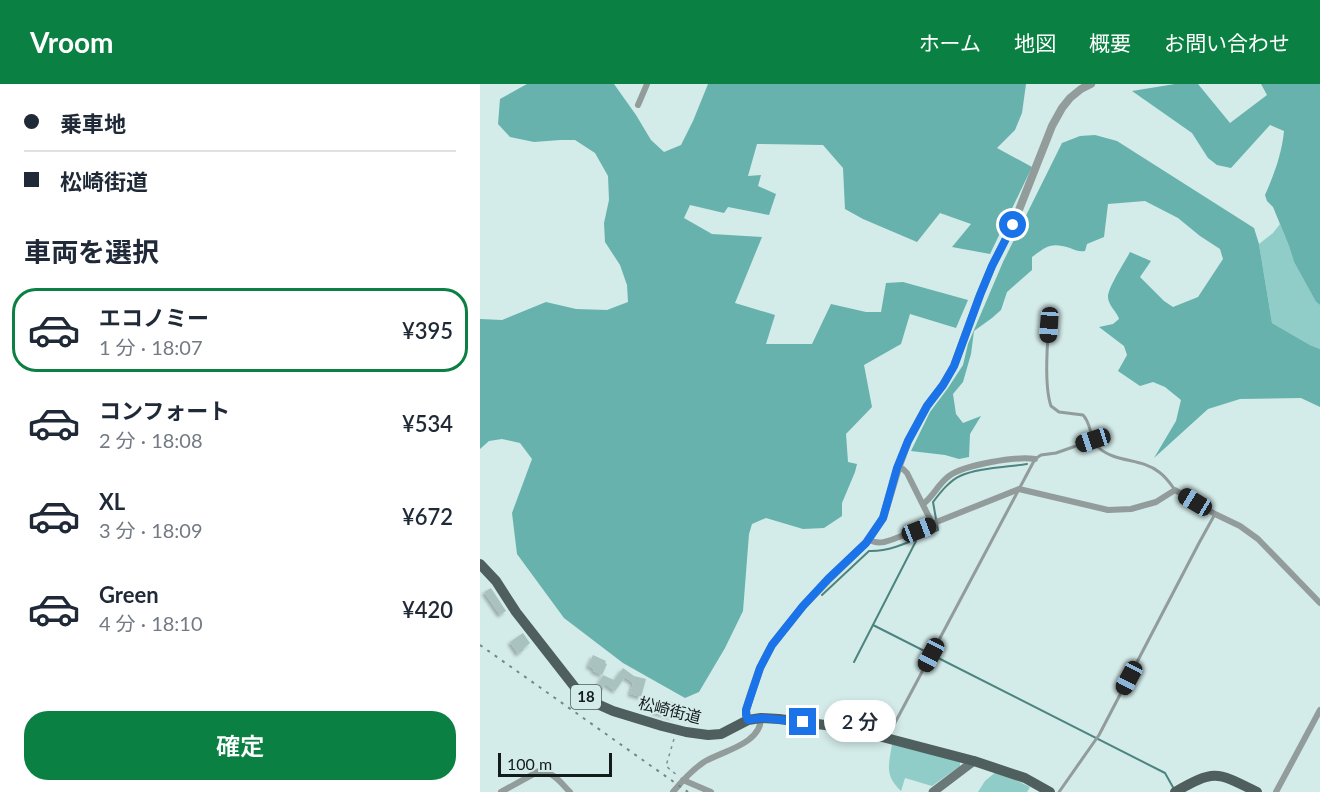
<!DOCTYPE html>
<html lang="ja">
<meta charset="utf-8">
<style>
:root{--surface:#fff;--page:#f2f2f3;--text:#1f2937;--muted:#747a83;--line:#e0e1e3;--accent:#0b8043}
body{margin:0;font-family:Lato,"Noto Sans JP",sans-serif;background:var(--page);color:var(--text);height:100vh;display:flex;flex-direction:column;font-size:22px;white-space:nowrap}
*{box-sizing:border-box;margin:0}
p{font-size:20px;color:var(--muted)}
.icon{flex:none;width:33px;height:33px;fill:none;stroke:currentColor;stroke-width:2;stroke-linecap:round;stroke-linejoin:round}
.map{position:relative;flex:1;overflow:hidden}
.details{display:flex;flex-direction:column;background:var(--surface);width:480px}
.details>*{flex:none}
.guide{display:grid;align-content:center;height:132px;padding:0 24px;background:var(--surface)}
.scale{position:absolute;left:18px;bottom:15px;width:114px;box-sizing:border-box;padding-left:6px;border:3px solid #131c1b;border-top:0;font-size:16px;line-height:21px;white-space:nowrap;color:#131c1b;-webkit-text-stroke:4px #d3ebe9;paint-order:stroke}
.end{position:absolute;width:27px;height:27px;margin:-14px;border:8px solid #1a73e8;background:#fff;box-shadow:0 0 0 3px #fff}
.from{border-radius:50%}
.bubble{position:absolute;height:42px;border-radius:21px;background:var(--surface);box-shadow:0 3px 9px #0003;font-size:20px;font-weight:600;line-height:42px;text-align:center}
.car{position:absolute;width:18px;height:36px;margin:-18px -9px;border-radius:8px;box-shadow:0 0 4px 2px #0007;background:linear-gradient(#222 24%,#8ab4d8 0 40%,#222 0 76%,#8ab4d8 0 86%,#222 0)}
.guide b{display:flex;align-items:center;gap:21px;height:57px;font-size:22px}
.guide b+b{border-top:2px solid var(--line)}
.guide i{width:15px;height:15px;background:var(--text)}
ul{padding:0;list-style:none}
li{display:flex;align-items:center;gap:18px;height:84px;margin:0 12px 9px;padding:0 12px;border:3px solid transparent;border-radius:24px}
li div{flex:1}
li b{display:block;font-size:22px}
li em{font-style:normal;font-weight:600}
li.selected{border-color:var(--accent)}
li>.icon{width:54px;height:54px;stroke-width:1.5}
h2{padding:0 24px;font-size:27px;line-height:72px}
.button{display:flex;gap:12px;margin-top:auto;padding:12px 24px}
.button a{flex:1;height:69px;border-radius:24px;background:var(--accent);color:#fff;font-size:24px;font-weight:600;line-height:69px;text-align:center}
header{display:flex;align-items:center;gap:36px;box-sizing:border-box;height:84px;padding:0 30px;background:var(--accent);color:#fff}
header strong{font-size:28px}
nav{display:flex;gap:33px;margin-inline-start:auto;font-size:21px}
main{display:flex;flex:1;min-height:0}
.map>svg:first-child{display:block}
</style>
<header>
<strong>Vroom</strong>
<nav><a>ホーム</a><a>地図</a><a>概要</a><a>お問い合わせ</a></nav>
</header>
<main>
<section class="details">
<div class="guide">
<b><i class="from"></i>乗車地</b>
<b><i></i>松崎街道</b>
</div>
<h2>車両を選択</h2>
<ul>
<li class="selected"><svg class="icon" aria-label="car" viewBox="0 0 24 24"><path d="M5 17H2v-5l4-1 3-4h7l3 4 3 1v5h-3M9 17h6M6 11h13"/><circle cx="7" cy="17" r="2"/><circle cx="17" cy="17" r="2"/></svg><div><b>エコノミー</b><p>1 分 · 18:07</p></div><em>¥395</em></li>
<li><svg class="icon" aria-label="car" viewBox="0 0 24 24"><path d="M5 17H2v-5l4-1 3-4h7l3 4 3 1v5h-3M9 17h6M6 11h13"/><circle cx="7" cy="17" r="2"/><circle cx="17" cy="17" r="2"/></svg><div><b>コンフォート</b><p>2 分 · 18:08</p></div><em>¥534</em></li>
<li><svg class="icon" aria-label="car" viewBox="0 0 24 24"><path d="M5 17H2v-5l4-1 3-4h7l3 4 3 1v5h-3M9 17h6M6 11h13"/><circle cx="7" cy="17" r="2"/><circle cx="17" cy="17" r="2"/></svg><div><b>XL</b><p>3 分 · 18:09</p></div><em>¥672</em></li>
<li><svg class="icon" aria-label="car" viewBox="0 0 24 24"><path d="M5 17H2v-5l4-1 3-4h7l3 4 3 1v5h-3M9 17h6M6 11h13"/><circle cx="7" cy="17" r="2"/><circle cx="17" cy="17" r="2"/></svg><div><b>Green</b><p>4 分 · 18:10</p></div><em>¥420</em></li>
</ul>
<div class="button"><a>確定</a></div>
</section>
<div class="map">
<svg width="840" height="708" viewBox="0 0 840 708">
<defs>
<filter id="shadow"><feDropShadow dx="-2.5" dy="2.5" stdDeviation="1.5" flood-color="#0004"/></filter>
</defs>
<rect width="100%" height="100%" fill="#d3ebe9"/>
<g fill="#90ccc8">
<polygon points="800,140 809,162 814,178 836,218 840,221 840,265 830,261 792,239 779,160 793,149"/>
<path d="M412,660L480,677V682L452,702L425,694L421,707C404,691 409,681 412,660Z"/>
<polygon points="517,687 550,703 547,708 498,708 505,697"/>
</g>
<g fill="#67b2ad">
<polygon points="47,0 134,0 156,31 171,56 184,68 201,61 213,37 228,0 546,0 542,29 535,46 517,64 552,83 510,170 472,163 491,140 460,129 437,158 383,135 365,125 363,84 343,61 277,60 268,92 281,91 278,102 296,110 289,131 248,123 244,129 210,121 204,134 232,150 282,153 255,219 295,231 286,260 332,260 351,220 386,228 401,228 406,199 423,198 488,216 476,244 430,230 421,260 384,281 392,323 366,350 368,378 377,380 375,388 362,419 362,432 344,444 323,445 286,434 272,440 269,450 263,527 245,564 219,608 205,614 143,579 84,534 37,470 32,429 52,375 40,359 22,355 9,357 0,365 0,235 22,236 66,218 96,225 127,226 148,218 147,201 140,181 125,158 124,139 129,116 128,92 115,69 95,56 80,56 54,58 30,53 18,40 20,15"/>
<path d="M695,0H718L750,39L787,11L781,0H840V221L836,218L814,178L809,162L800,140L793,123L787,117L785,111C794,91 802,69 804,47L790,41L751,84L737,81L728,74L712,49L652,7Z"/>
<path d="M615,51L637,57L774,144L779,160L792,239L830,261L840,265V323L821,314L760,315L728,325L674,374L696,337L701,316L685,303L673,298L660,302L638,287L647,271L644,262L619,243L633,240L639,235C637,228 628,221 628,213C628,203 645,178 650,168L671,177L660,193L684,217L693,223L718,213L743,175L740,165L720,152L698,134L665,117L628,120L624,153L607,160L605,167C599,168 595,166 590,164C571,158 567,162 552,173V186L527,208L521,226L512,234L494,247L491,270L483,298L473,310L476,330L483,339L501,332L490,350L489,373L479,375L465,371L431,367L450,328L468,304L483,281L488,260L523,178L582,59L600,52Z"/>
</g>
<g fill="none" stroke-linecap="round" stroke-linejoin="round">
<g stroke="#4c8480" stroke-width="2">
<path d="M342,511L389,467C412,468 437,454 458,446L453,418C460,409 469,397 480,392C496,384 528,383 547,380"/>
<polyline points="393,541 685,689 694,705"/>
<polyline points="374,578 436,457 434,455"/>
</g>
</g>
<g fill="#a9c1bf" filter="url(#shadow)">
<polygon points="11,504 26,527 20,531 4,508"/>
<polygon points="43,549 50,559 43,565 44,566 38,570 30,558"/>
<polygon points="113,571 126,577 125,579 127,580 122,591 113,587 114,585 108,582"/>
<polygon points="143,584 154,592 166,595 161,613 150,610 153,599 145,593 135,607 125,600 122,607 116,604 123,591 134,596"/>
<polygon points="177,615 197,619 194,633 174,628"/>
</g>
<g fill="none" stroke-linecap="round" stroke-linejoin="round">
<polyline stroke="#7f908f" stroke-width="1.5" stroke-dasharray="3 4.5" stroke-linecap="butt" points="194,655 186,682 198,692"/>
<g stroke="#929c9b" stroke-width="3">
<path d="M570,235C567,256 564,302 571,322L579,328L603,331C612,340 609,355 619,364C636,379 662,374 679,388C686,393 690,399 695,406"/>
<polyline points="408,652 555,375 561,371 576,369 613,356"/>
<polyline points="579,708 619,651 719,459 735,430"/>
</g>
<g stroke="#929c9b" stroke-width="6">
<polyline points="158,21 167,0"/>
<polyline points="418,384 423,385 427,389 453,441"/>
<path d="M443,420C453,413 458,400 469,392C484,381 535,372 555,375"/>
<path d="M388,455C399,462 408,457 419,453L539,405L628,426L651,425L676,418L695,406L735,430L760,442L778,455L840,519"/>
<polyline points="203,696 231,708"/>
<path d="M21,708L59,687C73,687 81,699 90,708"/>
<path d="M193,708C202,697 212,686 224,678C242,667 281,660 281,634"/>
<polyline points="796,708 840,626"/>
</g>
<polyline stroke="#929c9b" stroke-width="8" points="268,636 266,626 271,610 280,584 292,561 323,522 348,496 386,459 403,434 418,384 428,357 447,322 463,301 474,282 500,211 512,182 533,141 572,42 582,24 590,14 601,5 611,0"/>
<polyline stroke="#6a7977" stroke-width="9" points="453,708 494,677"/>
<g stroke="#4e5f5e" stroke-width="10">
<polyline points="0,480 16,497 36,528 97,606 115,619 133,627 182,642 206,648 228,651 241,650 268,636 281,634 299,635 368,644 494,677 545,694 570,708"/>
<path d="M695,708C735,685 737,688 777,708"/>
</g>
<polyline stroke="#758684" stroke-width="2" stroke-dasharray="3 6" stroke-linecap="butt" points="0,561 208,708"/>
</g>
<g fill="none" stroke-linecap="round" stroke-linejoin="round">
<polyline stroke="#1a73e8" stroke-width="8" points="323,638 281,634 268,636 266,631 266,626 280,584 292,561 323,522 348,495 386,459 403,434 417,384 428,357 447,322 463,301 474,282 500,211 512,182 533,141"/>
</g>
<g text-anchor="middle" stroke-width="4.5" stroke-linejoin="round" paint-order="stroke">
<rect fill="#d3ebe9" stroke="#4d5a59" stroke-width="1.5" x="91" y="601" width="30" height="24" rx="4.5"/>
<g font-size="15" font-weight="bold" fill="#131c1b">
<text x="106" y="618">18</text>
</g>
<g font-size="16" fill="#131c1b" stroke="#d3ebe9">
<text transform="translate(190 626) rotate(14)" y="6">松崎街道</text>
</g>
</g>
</svg>
<div class="scale">100 m</div>
<i class="end from" style="left:533px;top:141px"></i>
<i class="end" style="left:323px;top:638px"></i>
<div class="bubble" style="left:344px;top:616px;width:72px">2 分</div>
<i class="car" style="left:569px;top:241px;rotate:184deg"></i>
<i class="car" style="left:613px;top:356px;rotate:252deg"></i>
<i class="car" style="left:715px;top:418px;rotate:301deg"></i>
<i class="car" style="left:439px;top:446px;rotate:69deg"></i>
<i class="car" style="left:451px;top:571px;rotate:208deg"></i>
<i class="car" style="left:649px;top:594px;rotate:208deg"></i>
</div>
</main>
